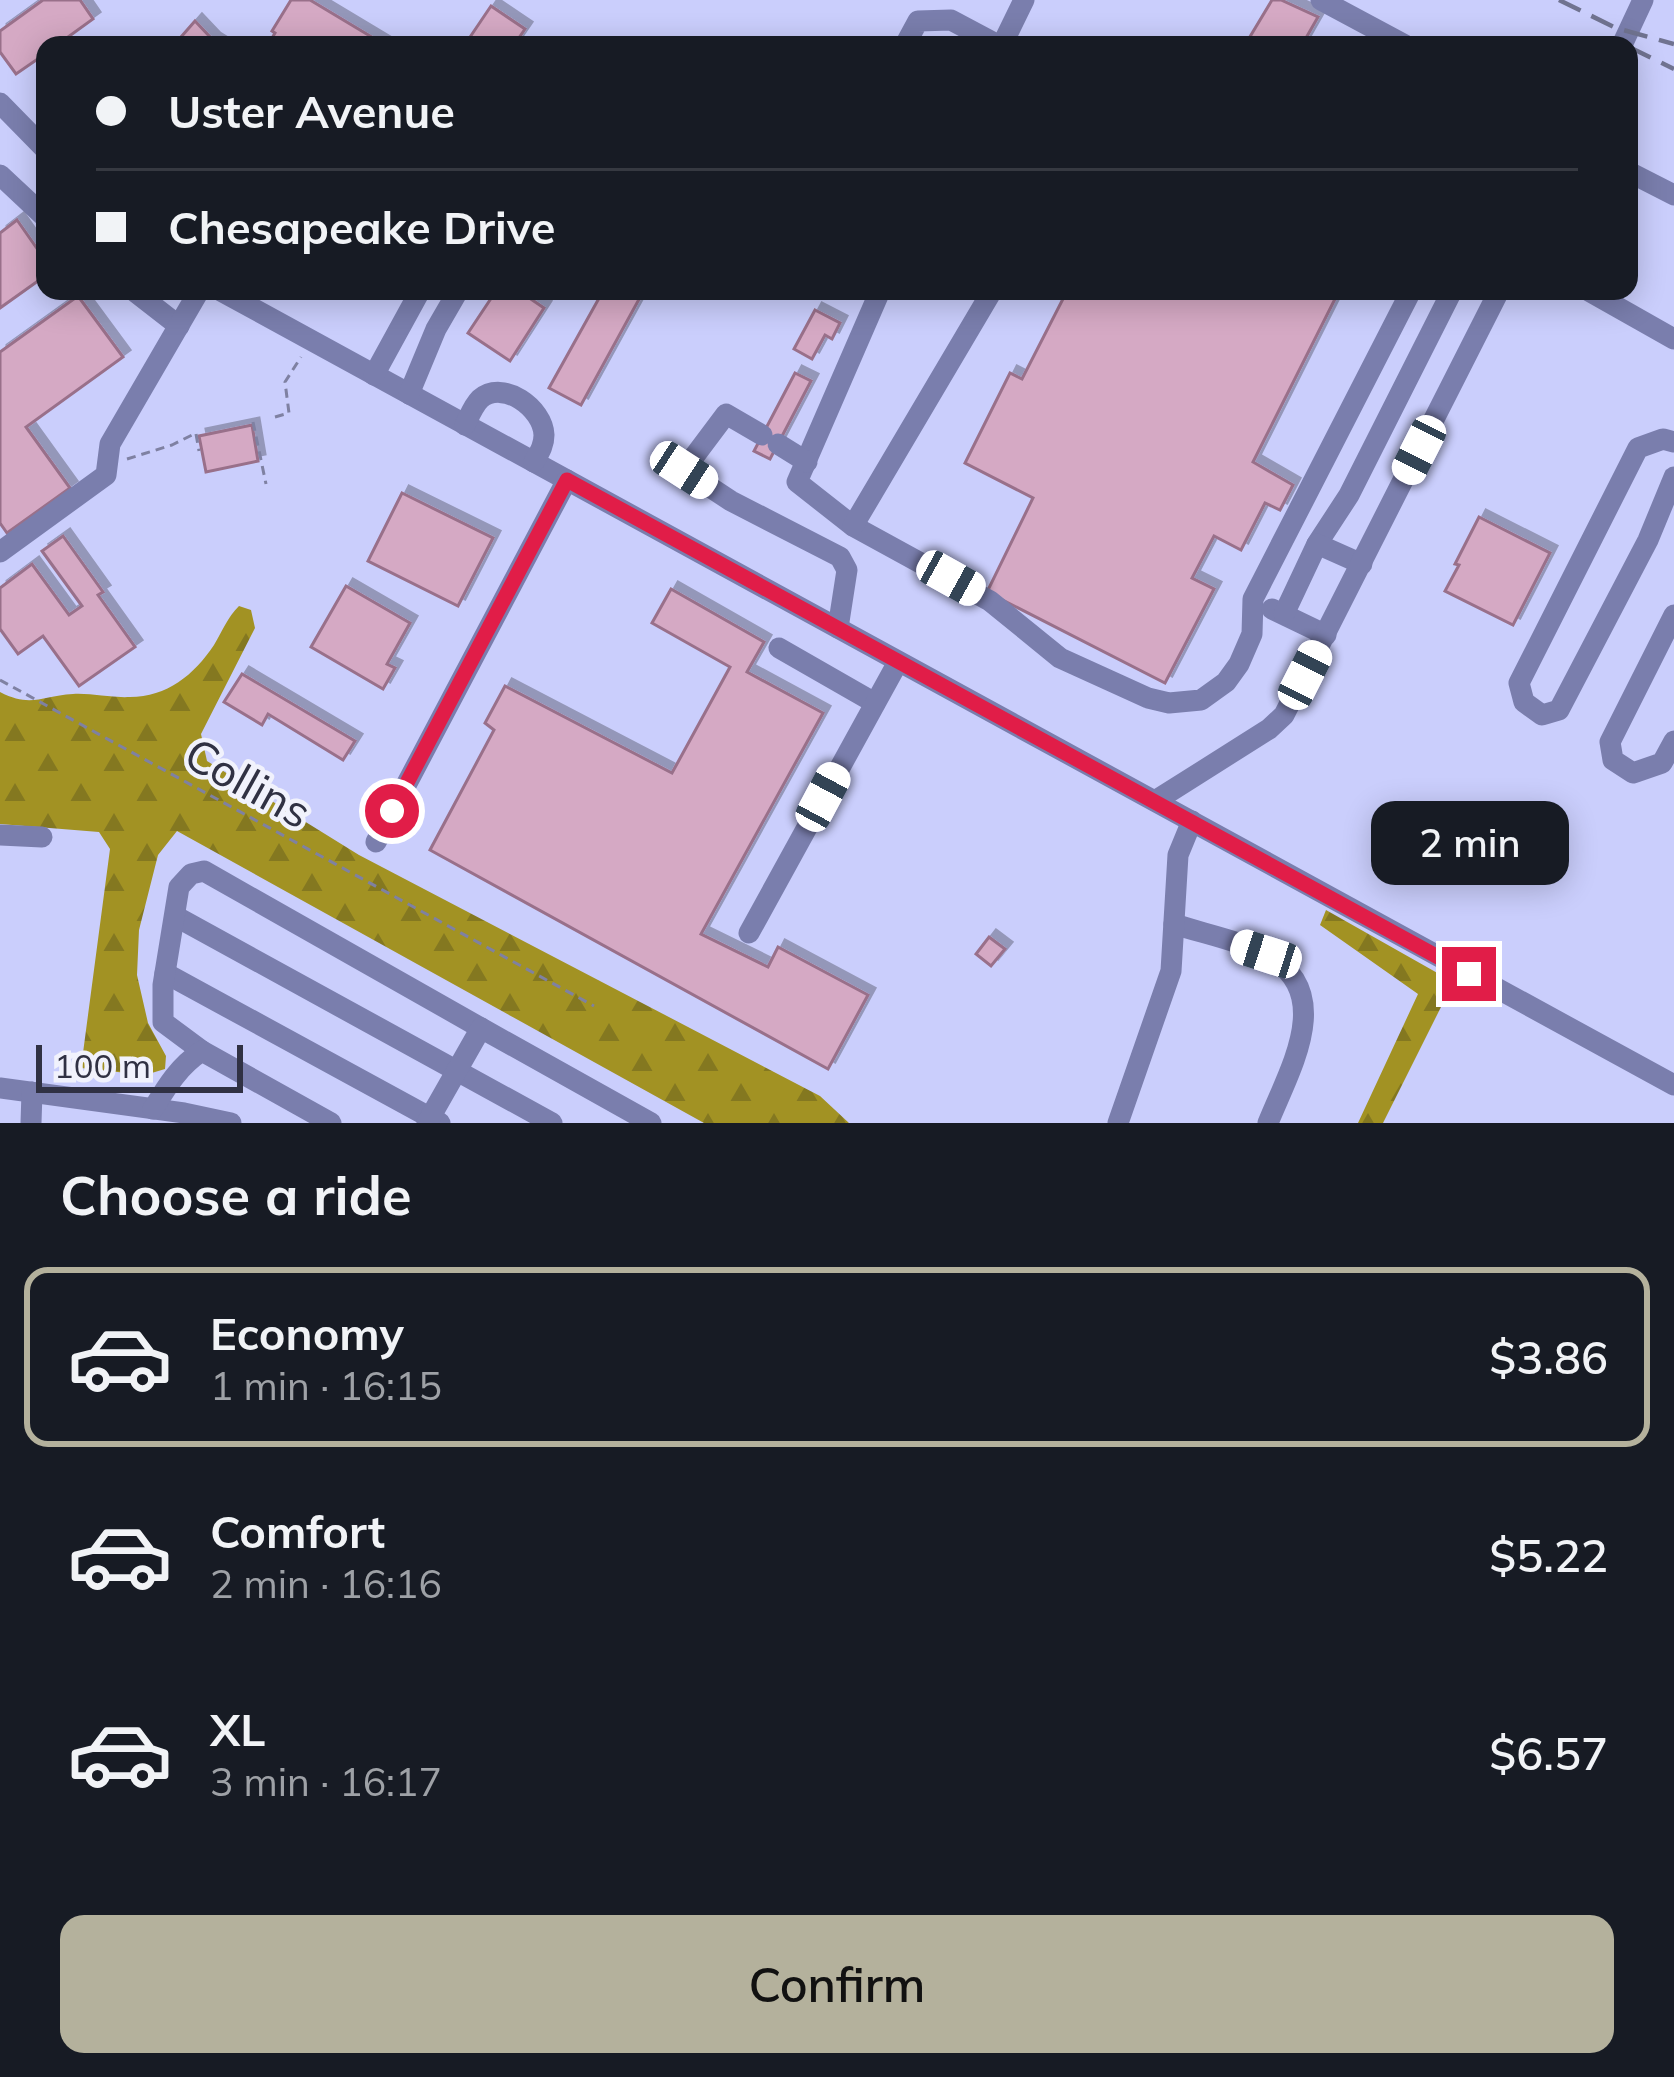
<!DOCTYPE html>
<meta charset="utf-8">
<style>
:root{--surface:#171b24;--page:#242831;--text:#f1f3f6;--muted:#9ea1a6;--line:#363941;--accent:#b4b19c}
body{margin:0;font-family:Mulish,sans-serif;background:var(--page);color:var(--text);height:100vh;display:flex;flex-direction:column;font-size:45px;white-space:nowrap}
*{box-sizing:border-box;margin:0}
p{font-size:39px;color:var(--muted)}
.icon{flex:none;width:66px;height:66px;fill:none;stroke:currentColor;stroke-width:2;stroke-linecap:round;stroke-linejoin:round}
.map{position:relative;height:1123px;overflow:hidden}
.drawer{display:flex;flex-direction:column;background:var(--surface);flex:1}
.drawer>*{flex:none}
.top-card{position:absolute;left:36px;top:36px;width:1602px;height:264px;border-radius:24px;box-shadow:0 6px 30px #0003;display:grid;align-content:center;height:264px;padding:0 60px;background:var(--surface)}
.scale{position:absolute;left:36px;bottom:30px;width:207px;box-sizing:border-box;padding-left:12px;border:6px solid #303143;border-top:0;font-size:33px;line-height:42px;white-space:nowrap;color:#303143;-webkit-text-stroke:9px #f1f2fc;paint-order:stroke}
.end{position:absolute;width:54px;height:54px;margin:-27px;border:15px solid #e11d48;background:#fff;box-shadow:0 0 0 6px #fff}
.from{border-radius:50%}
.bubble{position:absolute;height:84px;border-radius:24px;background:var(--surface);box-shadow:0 6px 30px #0003;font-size:39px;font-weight:600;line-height:84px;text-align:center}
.car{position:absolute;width:36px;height:72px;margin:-36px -18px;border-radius:15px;box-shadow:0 0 9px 3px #0007;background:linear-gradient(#fff 24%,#345 0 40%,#fff 0 76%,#345 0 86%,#fff 0)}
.top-card b{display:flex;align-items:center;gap:42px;height:114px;font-size:45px}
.top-card b+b{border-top:3px solid var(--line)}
.top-card i{width:30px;height:30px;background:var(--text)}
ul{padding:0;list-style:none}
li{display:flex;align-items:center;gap:36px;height:180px;margin:0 24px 18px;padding:0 36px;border:6px solid transparent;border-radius:24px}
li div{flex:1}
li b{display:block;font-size:45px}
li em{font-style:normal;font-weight:600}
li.selected{border-color:var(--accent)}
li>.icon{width:108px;height:108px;stroke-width:1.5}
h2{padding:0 60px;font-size:54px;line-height:144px}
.primary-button{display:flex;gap:24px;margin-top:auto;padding:24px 60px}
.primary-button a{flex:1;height:138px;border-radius:24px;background:var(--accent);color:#111;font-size:48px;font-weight:600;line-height:138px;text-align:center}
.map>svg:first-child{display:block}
</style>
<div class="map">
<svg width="1674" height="1123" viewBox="0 0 1674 1123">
<defs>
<pattern id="forest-firs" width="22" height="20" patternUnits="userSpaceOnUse" patternTransform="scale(3)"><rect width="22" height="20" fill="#a29223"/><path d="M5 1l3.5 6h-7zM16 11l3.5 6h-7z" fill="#847820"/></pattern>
<filter id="shadow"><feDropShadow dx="7" dy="-7" stdDeviation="0" flood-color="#0004"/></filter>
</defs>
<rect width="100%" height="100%" fill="#cacefc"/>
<g fill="url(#forest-firs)">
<path d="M239,606L251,610L255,628L201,734L207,761L359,855L820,1096L849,1123H704L177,831L158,855L139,930L137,975L148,1023L166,1056L165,1069L145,1075L81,1068L110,849L99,832L0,824V692C31,708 41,696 73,694C92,693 111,698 130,697C167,697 194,675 214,645C223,630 227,618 239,606Z"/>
<polygon points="1326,910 1448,979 1451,987 1383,1123 1358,1123 1418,994 1320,925"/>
</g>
<g fill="#d5a9c4" stroke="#99708a" stroke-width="3" filter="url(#shadow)">
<polygon points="43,0 80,0 93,19 57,45 45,45 45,54 16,74 0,52 0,31"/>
<polygon points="291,0 310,0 385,45 268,45 275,33 272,31"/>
<polygon points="1272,0 1281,0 1318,17 1302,45 1245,45"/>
<polygon points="491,6 525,29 514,45 466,43"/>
<polygon points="195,21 213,40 221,45 174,45"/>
<polygon points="17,220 45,260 45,276 0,308 0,233"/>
<polygon points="496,291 519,291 544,308 510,361 468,333"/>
<polygon points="603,291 643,292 581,405 549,388"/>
<polygon points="1067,291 1339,291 1253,462 1293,485 1280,510 1265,503 1241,550 1214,536 1192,578 1214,589 1165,683 987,592 1033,498 965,463 1010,373 1022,379"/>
<polygon points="78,296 123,357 26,427 70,488 7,533 0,523 0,352"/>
<polygon points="815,310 840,323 832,339 825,335 812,359 794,349"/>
<polygon points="795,373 811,381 770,459 754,451"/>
<polygon points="252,425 258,461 206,472 199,436"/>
<polygon points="402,493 493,538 458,606 368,561"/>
<polygon points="1479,517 1550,553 1513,625 1445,591 1459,565 1455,564"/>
<polygon points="63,536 103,592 98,595 135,647 79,686 43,636 18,654 0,629 0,588 32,564 69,615 82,606 42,551"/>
<polygon points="346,586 410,623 387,664 395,668 383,689 311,647"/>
<polygon points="671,589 764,642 747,672 823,713 701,934 768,967 778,947 868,995 828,1069 430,850 494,730 485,723 505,686 672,773 730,667 652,623"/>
<polygon points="242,674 355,741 343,760 268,714 262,725 224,702"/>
<polygon points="989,937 1005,949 991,966 976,954"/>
</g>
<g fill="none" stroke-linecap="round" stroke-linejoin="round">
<g stroke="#7f81a2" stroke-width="3" stroke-dasharray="9 6" stroke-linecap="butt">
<polyline points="275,417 289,413 285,382 301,357"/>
<polyline points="253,422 266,484"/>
<polyline points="196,434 199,451"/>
<polyline points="127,459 172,445 192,435"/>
<polyline points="0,680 594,1006"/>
</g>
<g stroke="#7a7ead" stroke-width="21">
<polyline points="1321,0 1405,45"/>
<polyline points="905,45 918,21 951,20 998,45"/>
<polyline points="1002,45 1024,0"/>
<polyline points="1622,45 1643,0"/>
<polyline points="0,103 45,149"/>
<polyline points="1629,172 1674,195"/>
<polyline points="0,175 45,217"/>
<polyline points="134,291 179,326"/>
<polyline points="221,291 1674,1085"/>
<polyline points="880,291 797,482 853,526 990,601 1060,658 1148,698 1169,703 1201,700 1226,682 1239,664 1252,634 1253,599 1411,291"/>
<polyline points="1589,291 1674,339"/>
<polyline points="374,375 420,291"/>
<polyline points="409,394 436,329 458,291"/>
<path d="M465,425C469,417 473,406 480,399C503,379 543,408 544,435C544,446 539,453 534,462"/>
<polyline points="762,435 726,414 684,470 731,501 840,557 847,570 838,628"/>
<polyline points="1674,442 1663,439 1638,448 1519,683 1524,702 1542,715 1559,710 1648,540 1674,477"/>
<polyline points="778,444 807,462"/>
<polyline points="853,526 992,291"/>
<polyline points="1317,544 1349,495 1452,291"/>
<polyline points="0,552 106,475 110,444 199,291"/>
<polyline points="1272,609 1326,635"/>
<polyline points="1284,614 1317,544 1362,564"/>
<polyline points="1674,615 1610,742 1613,760 1633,773 1662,763 1674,741"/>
<polyline points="779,648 875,703"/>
<polyline points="1155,801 1269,729 1284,715 1499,291"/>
<polyline points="0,835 42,837"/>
<polyline points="376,842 567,480"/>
<polyline points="175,916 552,1123"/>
<path d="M1174,924C1201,933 1241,941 1265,954C1337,992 1290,1068 1268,1123"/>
<polyline points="749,933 898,662"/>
<polyline points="165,973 440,1123"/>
<polyline points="202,1051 163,1022 163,985 179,887 191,874 204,871 481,1028"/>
<polyline points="0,1088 184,1113 231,1123"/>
<path d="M153,1109C167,1086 179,1066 202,1051L331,1123"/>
<polyline points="31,1123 32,1092"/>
<polyline points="427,1123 481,1028 651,1123"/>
<polyline points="1118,1123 1171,971 1178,855 1192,821"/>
</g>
<g stroke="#707390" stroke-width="4.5" stroke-dasharray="24 12" stroke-linecap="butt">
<polyline points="1559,0 1616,28 1674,44"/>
<polyline points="1629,47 1674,69"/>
</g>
</g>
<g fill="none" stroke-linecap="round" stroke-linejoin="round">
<polyline stroke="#e11d48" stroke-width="15" points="392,811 567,480 1469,974"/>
</g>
<g text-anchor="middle" stroke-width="9" stroke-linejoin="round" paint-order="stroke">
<g font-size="45" fill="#303143" stroke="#f1f2fc">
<text transform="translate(248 783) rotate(29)" y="16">Collins</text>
</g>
</g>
</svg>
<div class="scale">100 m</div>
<i class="end from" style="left:392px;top:811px"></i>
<i class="end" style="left:1469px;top:974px"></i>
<div class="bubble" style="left:1371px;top:801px;width:198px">2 min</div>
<i class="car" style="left:1419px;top:450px;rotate:207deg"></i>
<i class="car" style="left:684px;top:470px;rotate:123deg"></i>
<i class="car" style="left:951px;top:578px;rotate:119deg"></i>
<i class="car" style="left:1305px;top:675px;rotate:27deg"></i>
<i class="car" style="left:823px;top:797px;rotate:28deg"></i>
<i class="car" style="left:1266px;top:954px;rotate:288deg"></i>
<div class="top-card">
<b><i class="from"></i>Uster Avenue</b>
<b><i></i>Chesapeake Drive</b>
</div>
</div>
<section class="drawer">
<h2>Choose a ride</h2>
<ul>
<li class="selected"><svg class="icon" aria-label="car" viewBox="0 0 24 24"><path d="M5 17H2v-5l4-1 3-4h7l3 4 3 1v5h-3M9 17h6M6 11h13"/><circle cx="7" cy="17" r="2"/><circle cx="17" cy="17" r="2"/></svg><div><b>Economy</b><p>1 min · 16:15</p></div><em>$3.86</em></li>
<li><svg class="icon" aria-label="car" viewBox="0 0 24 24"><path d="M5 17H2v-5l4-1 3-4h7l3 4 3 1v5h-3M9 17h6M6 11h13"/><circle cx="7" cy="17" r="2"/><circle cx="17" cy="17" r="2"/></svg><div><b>Comfort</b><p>2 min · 16:16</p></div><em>$5.22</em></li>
<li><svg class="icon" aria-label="car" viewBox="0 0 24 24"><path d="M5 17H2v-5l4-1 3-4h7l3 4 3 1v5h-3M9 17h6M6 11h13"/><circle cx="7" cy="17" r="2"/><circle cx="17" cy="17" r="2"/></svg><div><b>XL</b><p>3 min · 16:17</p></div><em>$6.57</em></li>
</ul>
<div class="primary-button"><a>Confirm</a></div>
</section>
